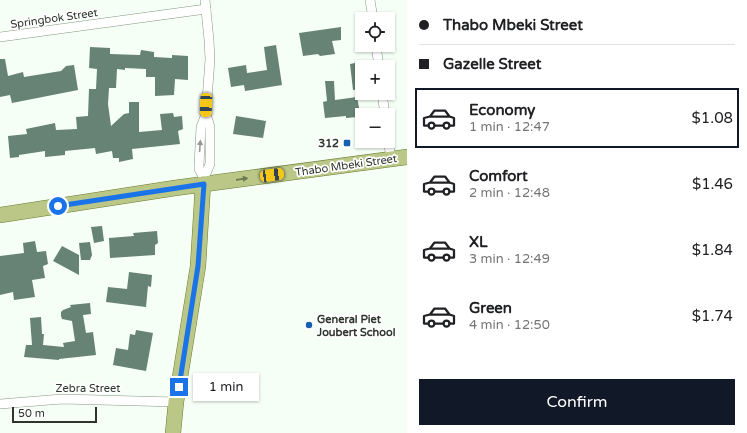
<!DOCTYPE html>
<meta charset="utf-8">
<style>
:root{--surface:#fff;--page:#f6f6f6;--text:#202124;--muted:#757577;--line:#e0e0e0;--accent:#111827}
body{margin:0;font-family:"Varela Round",sans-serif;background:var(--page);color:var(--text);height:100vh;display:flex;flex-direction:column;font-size:15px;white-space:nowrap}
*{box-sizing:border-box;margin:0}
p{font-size:13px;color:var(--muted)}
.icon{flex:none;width:22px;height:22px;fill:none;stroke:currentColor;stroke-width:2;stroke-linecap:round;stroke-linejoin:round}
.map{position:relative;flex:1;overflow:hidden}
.side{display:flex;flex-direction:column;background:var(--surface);width:340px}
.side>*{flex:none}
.top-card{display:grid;align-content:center;height:88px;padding:0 12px;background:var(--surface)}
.controls{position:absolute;left:355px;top:12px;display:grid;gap:8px}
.controls a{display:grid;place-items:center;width:40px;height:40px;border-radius:0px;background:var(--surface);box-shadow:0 1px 3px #0004;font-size:20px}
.scale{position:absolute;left:12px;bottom:10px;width:85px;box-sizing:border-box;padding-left:4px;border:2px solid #2d352c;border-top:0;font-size:11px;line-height:14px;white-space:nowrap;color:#2d352c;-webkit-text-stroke:3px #fff;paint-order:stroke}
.end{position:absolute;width:18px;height:18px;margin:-9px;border:5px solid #1a73e8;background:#fff;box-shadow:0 0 0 2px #fff}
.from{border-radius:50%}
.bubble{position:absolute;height:28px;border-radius:0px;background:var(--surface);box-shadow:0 1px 3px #0004;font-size:13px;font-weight:600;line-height:28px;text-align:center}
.car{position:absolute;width:12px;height:24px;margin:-12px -6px;border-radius:5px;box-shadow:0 0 3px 1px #0007;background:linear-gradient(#f5c518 24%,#345 0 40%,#f5c518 0 76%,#345 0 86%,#f5c518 0)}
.top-card b{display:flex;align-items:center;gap:14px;height:38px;font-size:15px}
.top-card b+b{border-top:1px solid var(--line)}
.top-card i{width:10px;height:10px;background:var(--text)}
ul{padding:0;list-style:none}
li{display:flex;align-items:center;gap:12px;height:60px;margin:0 8px 6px;padding:0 4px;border:2px solid transparent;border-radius:0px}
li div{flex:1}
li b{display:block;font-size:15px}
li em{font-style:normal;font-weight:600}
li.current{border-color:var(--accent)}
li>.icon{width:36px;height:36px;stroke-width:1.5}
.primary-button{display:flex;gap:8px;margin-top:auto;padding:8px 12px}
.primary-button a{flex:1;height:46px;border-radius:0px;background:var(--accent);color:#fff;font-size:16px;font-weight:600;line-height:46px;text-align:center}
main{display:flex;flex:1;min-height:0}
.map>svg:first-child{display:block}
</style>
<main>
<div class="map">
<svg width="407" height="433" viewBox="0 0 407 433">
<rect width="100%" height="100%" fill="#f6fff5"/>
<g fill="#668376">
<polygon points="341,27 341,40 332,41 335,54 320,56 318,54 303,56 299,33"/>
<polygon points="276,45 282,85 245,91 244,85 231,87 228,68 246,65 247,73 267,70 264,47"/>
<polygon points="90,47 110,48 110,54 140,55 141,50 154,52 154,57 172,58 172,55 188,56 188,80 175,79 174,95 155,96 155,77 146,77 146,69 125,68 125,70 117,69 116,88 109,88 108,104 111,126 124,114 129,113 129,102 139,102 139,132 162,130 160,114 173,113 174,117 182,116 183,129 178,131 180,144 132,149 133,159 119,162 119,158 113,158 112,151 96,154 95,148 65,151 65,155 45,157 45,151 19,155 19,157 10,158 8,136 27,134 26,129 55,123 56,130 77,129 76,117 88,116 89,89 96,89 97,69 89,68"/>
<polygon points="0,59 5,59 8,76 23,72 24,77 61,71 66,66 74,65 78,90 12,103 10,95 0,97"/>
<polygon points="355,63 362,89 353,90 350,64"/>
<polygon points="325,81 334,81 335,100 357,97 360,113 357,114 358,117 346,118 346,116 325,118 323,102 327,101"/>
<polygon points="236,116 266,121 263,138 233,134"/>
<polygon points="102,226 104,241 94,243 91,227"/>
<polygon points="157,231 158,243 155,245 155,255 110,258 109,238 134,236 133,233"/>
<polygon points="35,241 37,252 46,251 48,264 43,266 45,278 32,280 35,297 14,300 13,292 0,295 0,256 24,253 23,243"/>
<polygon points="90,242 92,255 90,260 81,260 79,243"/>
<polygon points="62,246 79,255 79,275 53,261"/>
<polygon points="129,272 152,275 151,287 148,286 146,307 106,302 108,287 127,289"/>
<polygon points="90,303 91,314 83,315 86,333 93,332 96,355 59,359 59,360 24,357 26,345 32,345 30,318 41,317 42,334 44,334 43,345 64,347 63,343 75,341 72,321 62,319 61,316 61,312 63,310 71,307 70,305"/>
<polygon points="136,330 153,333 146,371 113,365 116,348 128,350 130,334 135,335"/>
</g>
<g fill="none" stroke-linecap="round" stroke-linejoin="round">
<defs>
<g id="street">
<polyline points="370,0 373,19"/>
<polyline points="0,37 206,9"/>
<polyline points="376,45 379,67"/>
<polyline points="382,93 385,115"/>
<polyline points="388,138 391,159"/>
<polyline points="204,178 199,169 199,165 201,127 206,114 210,59 209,40 205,0"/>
<polyline points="204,183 204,178 210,164 210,127 206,114"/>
<polyline points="0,404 62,399 176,402"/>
</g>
<g id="primary">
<polyline points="0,215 175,188 407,157"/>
<polyline points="173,433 176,402 198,266 203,184"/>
</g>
</defs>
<use href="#street" stroke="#849882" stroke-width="10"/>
<use href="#primary" stroke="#6b7c32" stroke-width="16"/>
<use href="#street" stroke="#fff" stroke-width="9"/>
<use href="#primary" stroke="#bac786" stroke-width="15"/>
</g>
<defs><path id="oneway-solid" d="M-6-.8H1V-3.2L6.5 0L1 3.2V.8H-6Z"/></defs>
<use fill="#969a96" href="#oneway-solid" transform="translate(200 146) rotate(-86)"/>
<use fill="#6c7754" href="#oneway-solid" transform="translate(242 179) rotate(-8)"/>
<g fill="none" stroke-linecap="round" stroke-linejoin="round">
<polyline stroke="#1a73e8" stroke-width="5" points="58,206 204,184 198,266 179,387"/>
</g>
<g fill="#175faf" stroke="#fff" stroke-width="1.5">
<rect x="343" y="139" width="8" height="8" rx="2"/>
<circle cx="309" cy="325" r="4"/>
</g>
<g text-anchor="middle" stroke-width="3.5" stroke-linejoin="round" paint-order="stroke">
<g font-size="11" fill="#2d352c" stroke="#fff">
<text transform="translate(54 18) rotate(-8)" y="4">Springbok Street</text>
<text transform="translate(346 165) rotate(-8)" y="4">Thabo Mbeki Street</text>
<text x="88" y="392">Zebra Street</text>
</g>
<g font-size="11" font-weight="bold" fill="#2d352c" stroke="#fff" text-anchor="end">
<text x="339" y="147">312</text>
<text x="317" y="323" text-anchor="start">General Piet<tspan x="317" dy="13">Joubert School</tspan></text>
</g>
</g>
</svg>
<div class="controls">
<a><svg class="icon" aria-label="locate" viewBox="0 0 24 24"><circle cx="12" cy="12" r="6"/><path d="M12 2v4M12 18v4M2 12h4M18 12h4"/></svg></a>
<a>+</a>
<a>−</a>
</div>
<div class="scale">50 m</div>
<i class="end from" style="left:58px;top:206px"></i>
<i class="end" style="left:179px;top:387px"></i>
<div class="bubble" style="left:193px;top:373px;width:66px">1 min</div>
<i class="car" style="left:206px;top:105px;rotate:182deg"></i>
<i class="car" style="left:272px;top:175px;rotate:82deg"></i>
</div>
<section class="side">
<div class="top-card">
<b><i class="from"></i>Thabo Mbeki Street</b>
<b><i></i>Gazelle Street</b>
</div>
<ul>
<li class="current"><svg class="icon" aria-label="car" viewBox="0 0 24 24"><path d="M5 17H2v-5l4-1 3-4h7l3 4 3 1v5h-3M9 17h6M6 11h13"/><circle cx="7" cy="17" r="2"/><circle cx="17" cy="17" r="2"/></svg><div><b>Economy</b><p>1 min · 12:47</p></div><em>$1.08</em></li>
<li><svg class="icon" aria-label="car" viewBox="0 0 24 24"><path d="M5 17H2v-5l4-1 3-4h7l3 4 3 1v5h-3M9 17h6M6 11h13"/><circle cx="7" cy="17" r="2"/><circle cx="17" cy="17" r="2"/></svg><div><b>Comfort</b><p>2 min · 12:48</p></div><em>$1.46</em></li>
<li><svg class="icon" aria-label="car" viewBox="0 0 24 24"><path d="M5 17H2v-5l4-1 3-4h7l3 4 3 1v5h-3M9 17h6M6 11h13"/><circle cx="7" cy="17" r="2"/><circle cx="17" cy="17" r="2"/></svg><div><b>XL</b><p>3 min · 12:49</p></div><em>$1.84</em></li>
<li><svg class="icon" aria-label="car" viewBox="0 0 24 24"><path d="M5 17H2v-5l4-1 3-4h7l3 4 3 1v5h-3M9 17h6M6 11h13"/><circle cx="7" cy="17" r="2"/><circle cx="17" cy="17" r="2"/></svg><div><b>Green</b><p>4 min · 12:50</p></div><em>$1.74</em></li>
</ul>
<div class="primary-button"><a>Confirm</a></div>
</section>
</main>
